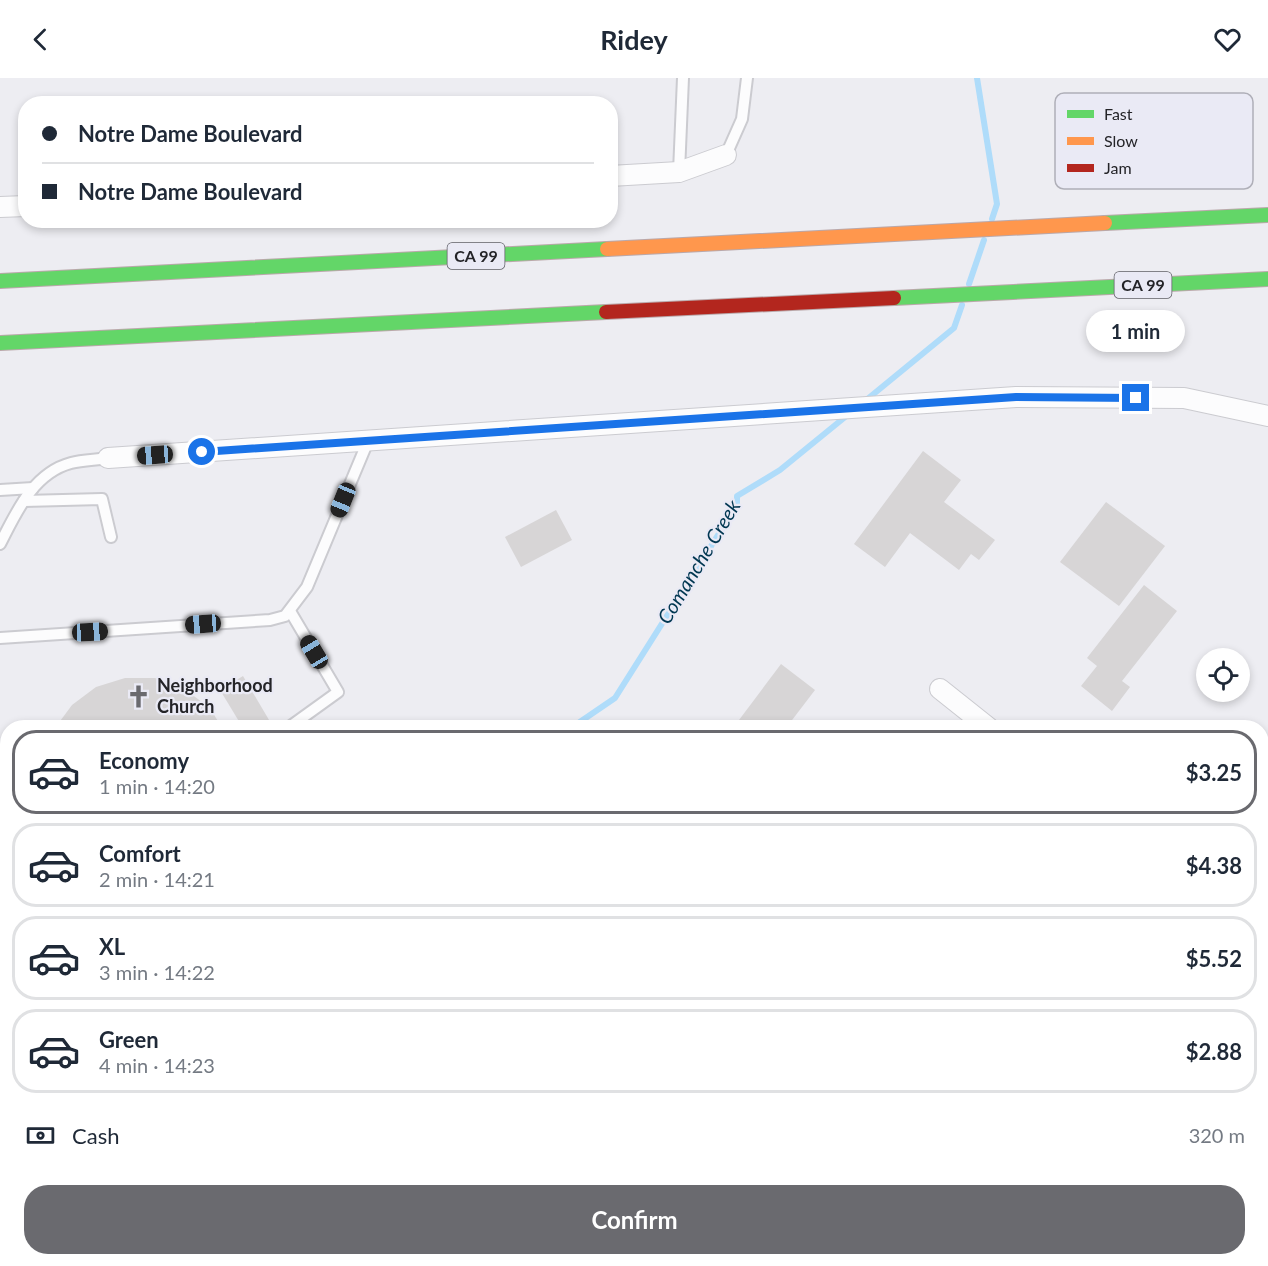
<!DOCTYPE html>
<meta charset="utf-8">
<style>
:root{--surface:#fff;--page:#f6f6f7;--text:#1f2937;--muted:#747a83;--line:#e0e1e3;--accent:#6a6a6f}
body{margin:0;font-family:Lato,sans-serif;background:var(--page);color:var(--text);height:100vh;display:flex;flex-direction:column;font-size:22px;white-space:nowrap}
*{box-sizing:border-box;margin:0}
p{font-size:20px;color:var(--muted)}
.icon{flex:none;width:33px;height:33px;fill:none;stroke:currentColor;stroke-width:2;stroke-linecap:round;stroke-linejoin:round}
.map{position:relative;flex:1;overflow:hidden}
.side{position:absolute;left:0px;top:642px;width:1269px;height:546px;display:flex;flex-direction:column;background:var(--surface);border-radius:24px 24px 0 0;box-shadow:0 3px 9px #0003}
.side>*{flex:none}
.guide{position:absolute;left:18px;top:18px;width:600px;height:132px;border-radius:24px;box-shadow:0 3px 9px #0003;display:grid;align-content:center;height:132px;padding:0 24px;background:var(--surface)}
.buttons{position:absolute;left:1196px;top:570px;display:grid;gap:12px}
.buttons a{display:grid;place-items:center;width:54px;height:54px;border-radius:50%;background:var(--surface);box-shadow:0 3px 9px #0003;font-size:30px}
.end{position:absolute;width:27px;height:27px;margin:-14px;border:8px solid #1a73e8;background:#fff;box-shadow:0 0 0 3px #fff}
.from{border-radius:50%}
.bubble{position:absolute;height:42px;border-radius:21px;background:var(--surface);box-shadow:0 3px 9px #0003;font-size:20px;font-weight:700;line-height:42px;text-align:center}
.car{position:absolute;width:18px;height:36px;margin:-18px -9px;border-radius:8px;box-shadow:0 0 4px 2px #0007;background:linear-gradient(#222 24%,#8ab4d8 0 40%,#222 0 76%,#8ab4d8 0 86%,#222 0)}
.guide b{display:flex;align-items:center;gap:21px;height:57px;font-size:22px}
.guide b+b{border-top:2px solid var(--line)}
.guide i{width:15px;height:15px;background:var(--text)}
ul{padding:10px 0 0;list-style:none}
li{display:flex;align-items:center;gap:18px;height:84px;margin:0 12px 9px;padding:0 12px;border:3px solid var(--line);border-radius:24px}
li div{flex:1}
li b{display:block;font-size:22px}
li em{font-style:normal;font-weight:700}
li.current{border-color:var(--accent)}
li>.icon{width:54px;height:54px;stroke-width:1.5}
.pay{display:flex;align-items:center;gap:15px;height:66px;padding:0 24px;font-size:22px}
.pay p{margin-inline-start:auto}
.action{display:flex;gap:12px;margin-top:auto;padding:12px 24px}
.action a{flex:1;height:69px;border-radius:24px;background:var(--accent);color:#fff;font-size:24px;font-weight:700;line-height:69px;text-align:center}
header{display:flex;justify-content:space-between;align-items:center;height:78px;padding:0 24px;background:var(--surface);font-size:27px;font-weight:700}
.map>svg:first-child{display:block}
</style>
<header><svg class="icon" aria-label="back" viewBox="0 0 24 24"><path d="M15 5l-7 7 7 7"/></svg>Ridey<svg class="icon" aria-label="heart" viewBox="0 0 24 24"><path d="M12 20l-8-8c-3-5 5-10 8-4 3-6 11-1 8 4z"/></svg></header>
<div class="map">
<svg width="1268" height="1188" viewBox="0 0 1268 1188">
<rect width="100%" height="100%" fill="#ededf2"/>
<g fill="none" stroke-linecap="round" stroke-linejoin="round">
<g stroke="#afdcfa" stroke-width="6">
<polyline points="977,0 997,126 992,141"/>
<polyline points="969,206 984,162"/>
<polyline points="865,323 954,250 962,227"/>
<polyline points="571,650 615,620 737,427 737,418 780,392 850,335"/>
<polyline points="0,1130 8,1133"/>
<polyline points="1172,1188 1173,1180"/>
</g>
</g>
<g fill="#d7d5d6">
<polygon points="923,373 961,402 944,424 995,462 979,482 971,476 959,492 910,455 885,489 854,466"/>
<polygon points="1106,424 1165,468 1119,528 1060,484"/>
<polygon points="556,432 572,462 521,489 505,459"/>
<polygon points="1144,507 1177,533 1122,603 1130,609 1112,633 1081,608 1097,588 1087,580"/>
<polygon points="781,586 815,612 786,650 733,650"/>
<polygon points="243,598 272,647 268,650 243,650 220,612"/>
<polygon points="125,600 155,600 183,610 210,630 222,650 55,650 72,627 96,609"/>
<polygon points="1268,974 1268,1121 1262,1116 1262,983"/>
</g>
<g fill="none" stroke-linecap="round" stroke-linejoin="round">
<defs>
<g id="lane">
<polyline points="726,77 742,41 747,0"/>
<polyline points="679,94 683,0"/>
<polyline points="0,412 33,410"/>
<polyline points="24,423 102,421 111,459"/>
<path d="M0,466C16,435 33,395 71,385C83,382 96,382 108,380"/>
<polyline points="0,560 270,542 285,538 307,509 368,363"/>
<polyline points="288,650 338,614 290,533"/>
</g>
<g id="street">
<polyline points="610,98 679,94 726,77"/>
<polyline points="0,129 26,128"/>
<polyline points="108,380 1016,319 1184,320 1268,338"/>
<polyline points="940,611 989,650"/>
<polyline points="1262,860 1268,865"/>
</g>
<g id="fast">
<polyline points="1105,145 1268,137"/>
<polyline points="0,203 607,171"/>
<polyline points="894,220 1268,201"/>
<polyline points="0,265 606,234"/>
</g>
<polyline id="slow" points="607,171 1105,145"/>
<polyline id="jam" points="606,234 894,220"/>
</defs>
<use href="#lane" stroke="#cbcbd0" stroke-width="14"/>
<use href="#street" stroke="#cbcbd0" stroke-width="22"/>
<use href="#fast" stroke="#baa8aa" stroke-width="16"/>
<use href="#slow" stroke="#baa8aa" stroke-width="16"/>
<use href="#jam" stroke="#baa8aa" stroke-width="16"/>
<use href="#lane" stroke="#fcfcfd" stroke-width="10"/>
<use href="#street" stroke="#fcfcfd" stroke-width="20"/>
<use href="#fast" stroke="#63d668" stroke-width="14"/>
<use href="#slow" stroke="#ff974d" stroke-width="14"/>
<use href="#jam" stroke="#b3261e" stroke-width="14"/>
</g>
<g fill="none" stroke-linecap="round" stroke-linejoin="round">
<polyline stroke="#1a73e8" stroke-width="8" points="202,374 1016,319 1136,320"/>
</g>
<defs>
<symbol id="church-bare" viewBox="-9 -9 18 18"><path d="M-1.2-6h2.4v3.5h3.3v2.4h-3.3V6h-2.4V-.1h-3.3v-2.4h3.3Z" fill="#6a6a6f" stroke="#eaeaf5" stroke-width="2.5" paint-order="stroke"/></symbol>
</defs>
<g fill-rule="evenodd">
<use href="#church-bare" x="122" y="602" width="33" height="33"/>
</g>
<g text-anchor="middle" stroke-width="4.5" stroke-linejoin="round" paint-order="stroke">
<g fill="#eaeaf5" stroke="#5f5f66" stroke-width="1.5">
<rect x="447.5" y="165" width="57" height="26" rx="4.5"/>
<rect x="1114.5" y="194" width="57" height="26" rx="4.5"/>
</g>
<g font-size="16" font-weight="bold" fill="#242428">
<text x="476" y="184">CA 99</text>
<text x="1143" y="213">CA 99</text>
</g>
<g font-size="18" font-weight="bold" fill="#242428" stroke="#eaeaf5" text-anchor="start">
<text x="157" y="614">Neighborhood<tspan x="157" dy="21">Church</tspan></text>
</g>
<g font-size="20" font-style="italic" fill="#003751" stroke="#eaeaf5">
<text transform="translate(699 484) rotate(-59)" y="7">Comanche Creek</text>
</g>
</g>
<rect x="1055" y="15" width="198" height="96" rx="9" fill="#eaeaf5" stroke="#afafb8" stroke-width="1.5"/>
<rect x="1067" y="32" width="27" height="8" fill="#63d668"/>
<rect x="1067" y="59" width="27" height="8" fill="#ff974d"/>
<rect x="1067" y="86" width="27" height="8" fill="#b3261e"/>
<g font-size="16" fill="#242428">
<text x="1104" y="42">Fast</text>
<text x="1104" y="69">Slow</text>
<text x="1104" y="96">Jam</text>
</g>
</svg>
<div class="buttons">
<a><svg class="icon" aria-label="locate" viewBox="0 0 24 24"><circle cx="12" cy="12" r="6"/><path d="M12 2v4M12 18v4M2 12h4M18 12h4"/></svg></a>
</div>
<i class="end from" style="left:202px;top:374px"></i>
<i class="end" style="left:1136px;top:320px"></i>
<div class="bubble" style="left:1086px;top:232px;width:99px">1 min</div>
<i class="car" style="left:155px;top:377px;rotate:266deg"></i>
<i class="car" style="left:343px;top:422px;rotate:202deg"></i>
<i class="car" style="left:203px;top:546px;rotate:266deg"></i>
<i class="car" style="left:90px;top:554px;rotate:87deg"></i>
<i class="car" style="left:314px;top:574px;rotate:329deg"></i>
<div class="guide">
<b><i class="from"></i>Notre Dame Boulevard</b>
<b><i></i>Notre Dame Boulevard</b>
</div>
<section class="side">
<ul>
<li class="current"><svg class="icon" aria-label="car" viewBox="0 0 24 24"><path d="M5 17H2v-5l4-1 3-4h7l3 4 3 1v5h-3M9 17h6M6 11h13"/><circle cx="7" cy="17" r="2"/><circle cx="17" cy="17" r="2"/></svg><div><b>Economy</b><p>1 min · 14:20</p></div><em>$3.25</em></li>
<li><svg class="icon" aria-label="car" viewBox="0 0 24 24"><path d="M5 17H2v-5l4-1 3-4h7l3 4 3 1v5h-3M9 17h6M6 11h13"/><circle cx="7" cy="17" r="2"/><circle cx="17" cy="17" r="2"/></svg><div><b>Comfort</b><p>2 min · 14:21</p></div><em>$4.38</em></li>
<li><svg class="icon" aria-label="car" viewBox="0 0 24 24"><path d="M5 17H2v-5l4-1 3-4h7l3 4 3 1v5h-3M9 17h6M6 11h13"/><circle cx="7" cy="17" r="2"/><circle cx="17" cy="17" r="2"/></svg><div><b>XL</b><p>3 min · 14:22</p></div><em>$5.52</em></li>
<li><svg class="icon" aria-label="car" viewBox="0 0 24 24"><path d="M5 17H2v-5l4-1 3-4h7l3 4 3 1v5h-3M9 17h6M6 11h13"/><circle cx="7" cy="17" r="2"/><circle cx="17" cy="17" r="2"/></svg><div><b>Green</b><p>4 min · 14:23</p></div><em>$2.88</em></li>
</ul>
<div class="pay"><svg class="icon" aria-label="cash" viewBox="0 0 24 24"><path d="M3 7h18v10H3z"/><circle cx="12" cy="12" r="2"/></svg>Cash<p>320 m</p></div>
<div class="action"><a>Confirm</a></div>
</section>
</div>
